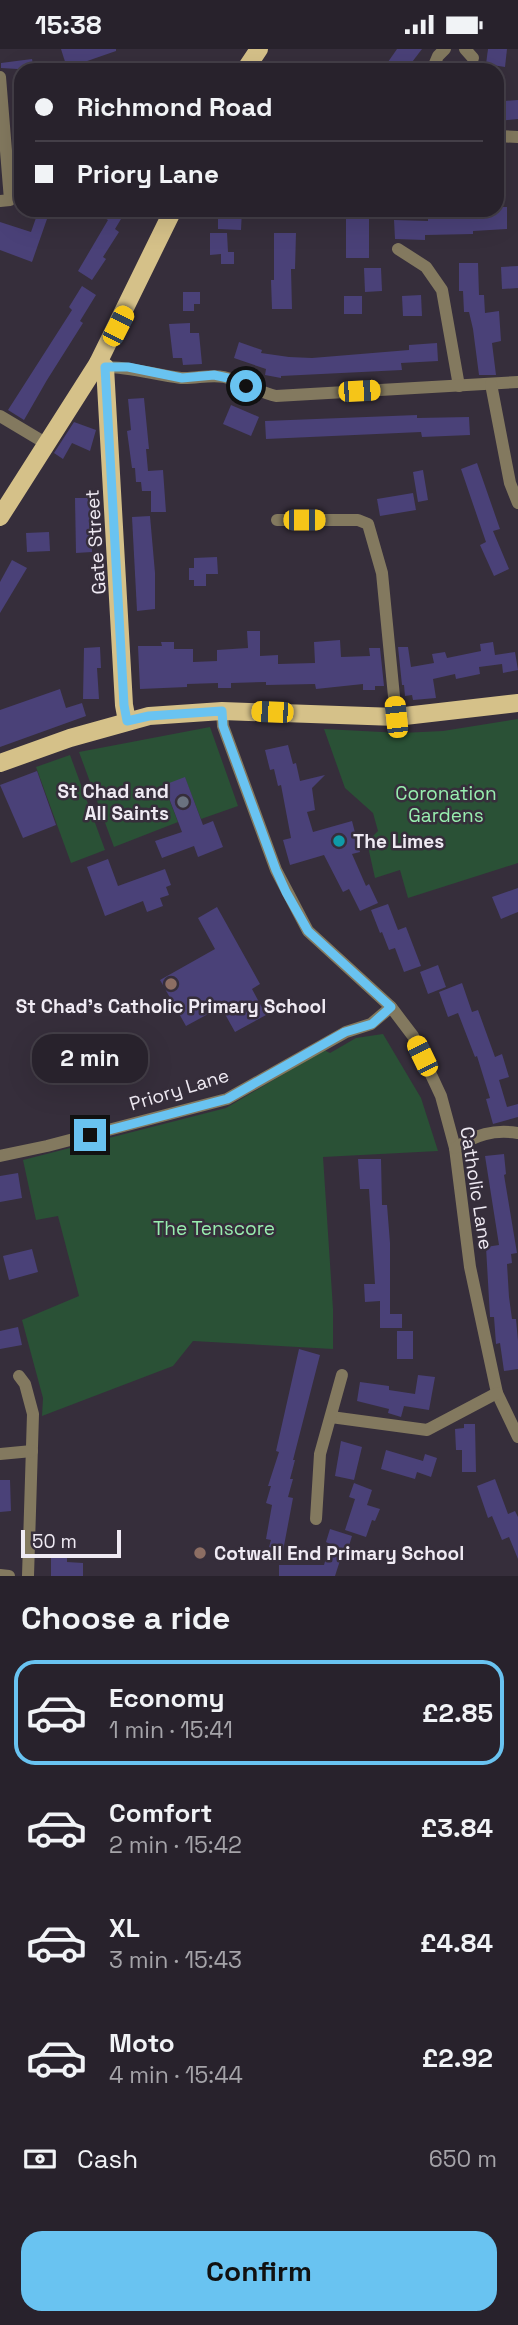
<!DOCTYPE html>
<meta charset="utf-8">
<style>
:root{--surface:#28222c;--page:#302a34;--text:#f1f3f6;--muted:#a5a4a9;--line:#443f48;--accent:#69c3f1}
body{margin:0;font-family:"Space Grotesk",sans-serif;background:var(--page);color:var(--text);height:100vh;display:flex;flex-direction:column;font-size:26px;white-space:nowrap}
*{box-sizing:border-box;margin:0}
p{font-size:23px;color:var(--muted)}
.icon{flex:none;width:38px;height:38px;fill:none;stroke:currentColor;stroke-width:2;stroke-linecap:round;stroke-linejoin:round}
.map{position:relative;height:1527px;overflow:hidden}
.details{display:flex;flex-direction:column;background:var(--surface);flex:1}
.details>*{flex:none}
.guide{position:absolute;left:14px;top:14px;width:490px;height:154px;border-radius:21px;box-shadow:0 7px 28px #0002,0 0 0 2px var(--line);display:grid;align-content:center;height:154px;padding:0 21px;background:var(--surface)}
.scale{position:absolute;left:21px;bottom:18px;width:100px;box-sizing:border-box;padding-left:7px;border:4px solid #efeaf3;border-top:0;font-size:19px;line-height:24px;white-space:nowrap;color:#efeaf3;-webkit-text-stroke:5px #362e3b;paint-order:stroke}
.end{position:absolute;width:32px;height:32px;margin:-16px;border:9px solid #69c3f1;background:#111;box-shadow:0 0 0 4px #111}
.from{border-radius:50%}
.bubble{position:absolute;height:49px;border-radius:21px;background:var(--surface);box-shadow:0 7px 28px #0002,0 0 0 2px var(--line);font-size:23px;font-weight:700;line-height:49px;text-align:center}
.car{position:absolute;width:21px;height:42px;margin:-21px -10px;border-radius:9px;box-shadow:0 0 5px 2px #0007;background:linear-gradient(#f5c518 24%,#345 0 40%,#f5c518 0 76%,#345 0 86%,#f5c518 0)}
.guide b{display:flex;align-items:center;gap:24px;height:66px;font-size:26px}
.guide b+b{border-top:2px solid var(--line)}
.guide i{width:18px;height:18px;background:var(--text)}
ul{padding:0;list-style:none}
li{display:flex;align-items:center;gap:21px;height:105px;margin:0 14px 10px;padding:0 7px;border:4px solid transparent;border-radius:21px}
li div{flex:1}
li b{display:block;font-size:26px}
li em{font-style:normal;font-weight:700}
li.on{border-color:var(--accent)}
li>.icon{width:63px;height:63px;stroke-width:1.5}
h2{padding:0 21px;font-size:32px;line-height:84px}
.pay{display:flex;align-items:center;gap:18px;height:77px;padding:0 21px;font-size:26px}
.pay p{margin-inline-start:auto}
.primary-button{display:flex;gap:14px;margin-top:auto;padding:14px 21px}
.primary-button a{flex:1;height:80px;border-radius:21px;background:var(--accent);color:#111;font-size:28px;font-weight:700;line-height:80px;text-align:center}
.status{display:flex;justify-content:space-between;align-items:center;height:49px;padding:0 35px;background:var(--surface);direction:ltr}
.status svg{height:19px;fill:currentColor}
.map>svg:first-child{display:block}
</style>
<div class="status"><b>15:38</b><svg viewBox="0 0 49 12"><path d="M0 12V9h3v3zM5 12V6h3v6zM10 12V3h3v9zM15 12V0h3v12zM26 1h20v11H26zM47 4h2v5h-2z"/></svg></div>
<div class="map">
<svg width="518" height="1527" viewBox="0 0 518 1527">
<rect width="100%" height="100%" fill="#362e3b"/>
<g fill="#2a5136">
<polygon points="518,670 518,814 408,849 400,821 375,829 367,793 378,782 373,764 345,739 324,680 401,684 443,682"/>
<polygon points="210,678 238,757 201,770 185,729 164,737 178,773 114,798 79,703"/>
<polygon points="70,706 105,801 71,814 36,718"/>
<polygon points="383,985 421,1049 438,1102 323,1108 333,1260 333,1300 193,1292 173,1317 42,1367 43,1349 22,1271 79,1247 58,1167 36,1171 23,1111 226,1059 324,1001 330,1004 356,989"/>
</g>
<g fill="#4a4178">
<polygon points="61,0 116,0 116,2 67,19"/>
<polygon points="397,0 422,0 406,21 399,21 388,13"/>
<polygon points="488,0 507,0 505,18 486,15"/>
<polygon points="32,10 34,21 1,19 1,14"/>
<polygon points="518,51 518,70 499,72 499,60 505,59 504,52"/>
<polygon points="497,158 507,158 507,180 473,182 473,185 425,186 425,191 395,190 394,171 428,172 428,167 461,167 461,164 497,161"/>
<polygon points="92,161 118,161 124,165 115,180 119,183 103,208 106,210 92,231 78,222 108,171"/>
<polygon points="227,161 242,161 241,181 218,180 218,165 227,165"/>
<rect x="346" y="161" width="23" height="48"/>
<polygon points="37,166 47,170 32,213 0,201 0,173 31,183"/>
<polygon points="210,184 227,184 228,203 234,203 234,215 221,215 221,205 210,206"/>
<polygon points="274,184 296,184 295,220 291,220 292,260 272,260 271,231 274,231"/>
<polygon points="459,214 478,214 479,246 484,246 485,264 499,262 501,292 492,294 496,326 479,326 473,280 469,263 464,263 463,242 459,242"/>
<polygon points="518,217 518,239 502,240 501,218"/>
<polygon points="364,219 381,219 382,242 365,243"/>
<polygon points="82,237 96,246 80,272 83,274 47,331 24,371 8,361 72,261 69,258"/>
<polygon points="183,243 200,243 200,255 194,255 194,262 183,262"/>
<polygon points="421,246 422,267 403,267 402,247"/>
<rect x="344" y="247" width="18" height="18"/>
<polygon points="190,274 190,284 199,284 202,315 183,316 182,309 173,309 169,275"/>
<polygon points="239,293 262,301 261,304 289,308 312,309 409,301 409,296 437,294 438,312 401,314 402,321 281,327 281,329 265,326 266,320 234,309"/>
<polygon points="144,349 149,400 146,400 148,422 163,421 166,463 151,463 151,442 142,442 141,433 136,433 135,419 132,419 127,382 131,381 128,350"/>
<polygon points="231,356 259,368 251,387 223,375"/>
<polygon points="417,366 417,369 469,368 470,386 422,388 421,383 266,390 265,372"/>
<polygon points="74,373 96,381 90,402 72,394 63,410 54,404"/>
<polygon points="477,414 500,480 493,482 509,520 494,527 480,496 486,493 461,420"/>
<polygon points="423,421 428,451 418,453 413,423"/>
<polygon points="413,444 416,461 380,467 377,450"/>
<polygon points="75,449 90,449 92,503 76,504"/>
<polygon points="150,467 155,524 155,560 137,562 132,468"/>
<polygon points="49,483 50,502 27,503 26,484"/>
<polygon points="217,508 218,525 206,525 206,537 194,537 194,531 189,531 189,519 194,519 194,509"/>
<polygon points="12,511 27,519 0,564 0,533"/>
<polygon points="247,582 260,582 260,607 278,606 278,615 315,614 314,593 340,591 341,608 370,607 369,599 380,599 384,637 375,637 375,641 363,641 363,635 316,640 315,635 266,636 266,633 231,634 231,639 218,639 218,634 187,635 187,638 140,640 138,597 162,597 161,593 174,593 174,600 193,600 193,613 217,612 217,601 248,599"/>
<polygon points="493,593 495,606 515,603 518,621 503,624 502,615 479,618 480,625 456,630 455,625 433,630 436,649 413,651 412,646 405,647 404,636 402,636 398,598 408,598 411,618 434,614 432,605 445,603 447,609 481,602 480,595"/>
<polygon points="100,598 101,619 97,619 99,650 83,650 84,599"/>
<polygon points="60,640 66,659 82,654 86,667 0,698 0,661"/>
<polygon points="288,696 293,715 296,714 300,732 325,726 312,739 315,761 307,763 313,783 352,772 360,803 352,805 366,837 369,835 378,854 360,862 349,840 343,843 324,806 290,816 283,791 291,789 281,736 278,737 274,720 270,721 265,701"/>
<polygon points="37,722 56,776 23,789 0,736"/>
<polygon points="185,728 203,776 213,772 223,798 198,808 194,797 162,809 155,792 182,783 164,736"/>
<polygon points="108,810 118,837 165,820 171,836 166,838 169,846 160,849 163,857 147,863 143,852 105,867 87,818"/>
<polygon points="518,839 518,863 501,870 492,848"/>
<polygon points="388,855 398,881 406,878 421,917 404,923 395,899 389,901 382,883 380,884 371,861"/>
<polygon points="217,858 260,935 252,940 266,966 235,983 221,958 186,977 160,931 215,900 198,869"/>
<polygon points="438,916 446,938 428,945 420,923"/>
<polygon points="462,934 472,963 478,961 495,1008 502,1005 509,1028 499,1031 507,1058 518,1055 518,1068 493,1075 486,1050 490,1049 477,1007 475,1008 458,964 448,968 439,943"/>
<polygon points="504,1105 506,1125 504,1126 517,1204 511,1205 512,1214 507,1215 509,1248 512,1270 516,1270 518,1292 518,1320 504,1322 500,1294 496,1295 494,1268 490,1268 486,1198 499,1196 485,1107"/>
<polygon points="358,1110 381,1110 382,1156 387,1156 390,1194 390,1265 402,1265 402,1279 380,1279 380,1252 365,1253 364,1235 375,1235 369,1140 360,1140"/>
<polygon points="18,1124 22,1149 0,1153 0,1127"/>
<polygon points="32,1200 38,1223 9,1231 3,1207"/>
<polygon points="18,1278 22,1296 0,1300 0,1282"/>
<rect x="397" y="1282" width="16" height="28"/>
<polygon points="299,1300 320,1306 293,1411 295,1411 290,1430 293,1430 288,1448 293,1449 283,1502 269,1498 271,1491 266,1490 272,1456 266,1454 271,1437 268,1437 279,1403 276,1402"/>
<polygon points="418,1326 435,1328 429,1361 404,1357 401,1368 388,1364 389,1360 357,1352 360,1333 389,1337 389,1341 415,1345"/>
<polygon points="464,1375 475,1375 476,1423 462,1423 462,1401 456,1401 455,1380 464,1379"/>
<polygon points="341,1392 362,1398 354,1431 335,1427"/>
<polygon points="386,1401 423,1412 425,1405 437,1409 431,1428 417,1423 415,1430 381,1420"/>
<polygon points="495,1430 508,1465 515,1462 518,1468 518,1510 509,1488 502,1491 492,1467 488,1469 477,1437"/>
<polygon points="0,1431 10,1431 11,1462 0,1463"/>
<polygon points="354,1434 372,1441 367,1456 380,1460 375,1472 372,1471 366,1488 345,1481 355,1450 349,1448"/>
<polygon points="330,1480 352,1487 348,1500 344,1499 335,1527 279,1527 279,1516 324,1516 330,1495 326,1493"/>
<polygon points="51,1506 67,1506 67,1513 83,1514 83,1527 51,1527"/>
</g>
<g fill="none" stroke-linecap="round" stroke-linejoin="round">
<g stroke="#83795f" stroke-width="12">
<polyline points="465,0 473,9"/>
<polyline points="432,21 438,7 445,0"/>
<polyline points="0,28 10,151 0,152"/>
<polyline points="497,87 518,88"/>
<polyline points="398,200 426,218 442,241 459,337"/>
<path d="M105,318C131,318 155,326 181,329C195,330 210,325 224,328C242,332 258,343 276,347L518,333"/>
<polyline points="491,335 510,434 518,454"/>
<polyline points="0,367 47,395"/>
<polyline points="277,471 358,471 368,475 382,524 396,668"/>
<polyline points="222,662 223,677 276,821 308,882 391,958 413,987 441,1047 455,1099 470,1218 497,1344 518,1388"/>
<path d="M455,1099C476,1086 493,1080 518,1084"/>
<polyline points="0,1107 47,1097 227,1050 346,983 371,975 391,958"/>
<polyline points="19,1327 25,1335 33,1365 28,1527"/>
<polyline points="331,1368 427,1381 497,1344"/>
<polyline points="0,1405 32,1402"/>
<polyline points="316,1470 320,1405 342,1326"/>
<polyline points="0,1526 9,1527"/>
</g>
<g stroke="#d5c189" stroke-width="18">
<polyline points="245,21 259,0"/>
<polyline points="98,314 105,318 124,656 127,672"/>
<polyline points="0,468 98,314 173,161"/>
<polyline points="0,714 70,689 149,667 222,662 396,668 518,654"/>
</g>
</g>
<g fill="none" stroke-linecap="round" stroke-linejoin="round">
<polyline stroke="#69c3f1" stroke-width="9" points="90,1086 227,1050 345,983 372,975 391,958 308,882 286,843 276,821 223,677 222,662 149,667 127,672 124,656 105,318 128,318 182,329 214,326 228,329 246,337"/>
</g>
<circle fill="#6b7280" stroke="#362e3b" stroke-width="2.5" cx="183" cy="753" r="7"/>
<circle fill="#0f9aa8" stroke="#362e3b" stroke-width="2.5" cx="339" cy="792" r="7"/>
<g fill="#8d6e63" stroke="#362e3b" stroke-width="2.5">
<circle cx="171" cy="935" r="7"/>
<circle cx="200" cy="1504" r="7"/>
</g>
<g text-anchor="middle" stroke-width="5" stroke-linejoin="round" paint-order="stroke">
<g font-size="19" fill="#efeaf3" stroke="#362e3b">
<text transform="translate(95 493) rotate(-94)" y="7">Gate Street</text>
<text transform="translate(179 1040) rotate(-17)" y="7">Priory Lane</text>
<text transform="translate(477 1139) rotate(81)" y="7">Catholic Lane</text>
</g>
<g font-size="19" font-weight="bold" fill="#efeaf3" stroke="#362e3b" text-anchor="start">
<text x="169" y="749" text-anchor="end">St Chad and<tspan x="169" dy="22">All Saints</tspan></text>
<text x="353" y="799">The Limes</text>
<text x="171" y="964" text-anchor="middle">St Chad's Catholic Primary School</text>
<text x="214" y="1511">Cotwall End Primary School</text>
</g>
<g font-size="19" fill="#98eeaf" stroke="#362e3b">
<text x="446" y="751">Coronation<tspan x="446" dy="22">Gardens</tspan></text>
<text x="214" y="1186">The Tenscore</text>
</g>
</g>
</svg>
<div class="scale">50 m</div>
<i class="end from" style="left:246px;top:337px"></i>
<i class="end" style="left:90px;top:1086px"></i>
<div class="bubble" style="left:32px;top:985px;width:116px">2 min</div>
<i class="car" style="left:118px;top:277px;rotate:27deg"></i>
<i class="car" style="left:359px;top:342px;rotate:87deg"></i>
<i class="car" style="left:304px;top:471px;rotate:90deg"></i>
<i class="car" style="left:272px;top:663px;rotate:272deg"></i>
<i class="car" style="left:396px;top:668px;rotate:354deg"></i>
<i class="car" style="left:422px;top:1007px;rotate:334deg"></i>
<div class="guide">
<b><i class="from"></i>Richmond Road</b>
<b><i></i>Priory Lane</b>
</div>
</div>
<section class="details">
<h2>Choose a ride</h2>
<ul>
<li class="on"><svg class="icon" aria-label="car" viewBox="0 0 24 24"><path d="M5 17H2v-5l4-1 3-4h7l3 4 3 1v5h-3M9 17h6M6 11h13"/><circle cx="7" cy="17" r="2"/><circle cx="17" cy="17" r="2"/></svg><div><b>Economy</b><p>1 min · 15:41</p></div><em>£2.85</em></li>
<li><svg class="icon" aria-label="car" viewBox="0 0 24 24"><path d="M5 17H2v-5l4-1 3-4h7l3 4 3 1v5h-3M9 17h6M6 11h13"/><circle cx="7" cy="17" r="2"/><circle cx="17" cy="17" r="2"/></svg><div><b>Comfort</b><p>2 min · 15:42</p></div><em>£3.84</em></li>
<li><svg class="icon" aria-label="car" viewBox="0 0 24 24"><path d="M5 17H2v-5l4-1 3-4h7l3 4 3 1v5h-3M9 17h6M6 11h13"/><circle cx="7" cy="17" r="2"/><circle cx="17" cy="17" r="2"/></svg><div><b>XL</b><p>3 min · 15:43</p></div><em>£4.84</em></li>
<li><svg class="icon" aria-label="car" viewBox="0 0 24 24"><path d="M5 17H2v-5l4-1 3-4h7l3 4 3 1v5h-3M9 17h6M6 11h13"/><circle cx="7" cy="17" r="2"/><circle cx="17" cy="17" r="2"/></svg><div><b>Moto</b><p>4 min · 15:44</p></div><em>£2.92</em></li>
</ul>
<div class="pay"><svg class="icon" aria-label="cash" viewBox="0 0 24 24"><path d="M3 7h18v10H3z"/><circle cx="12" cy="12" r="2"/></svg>Cash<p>650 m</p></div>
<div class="primary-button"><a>Confirm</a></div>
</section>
